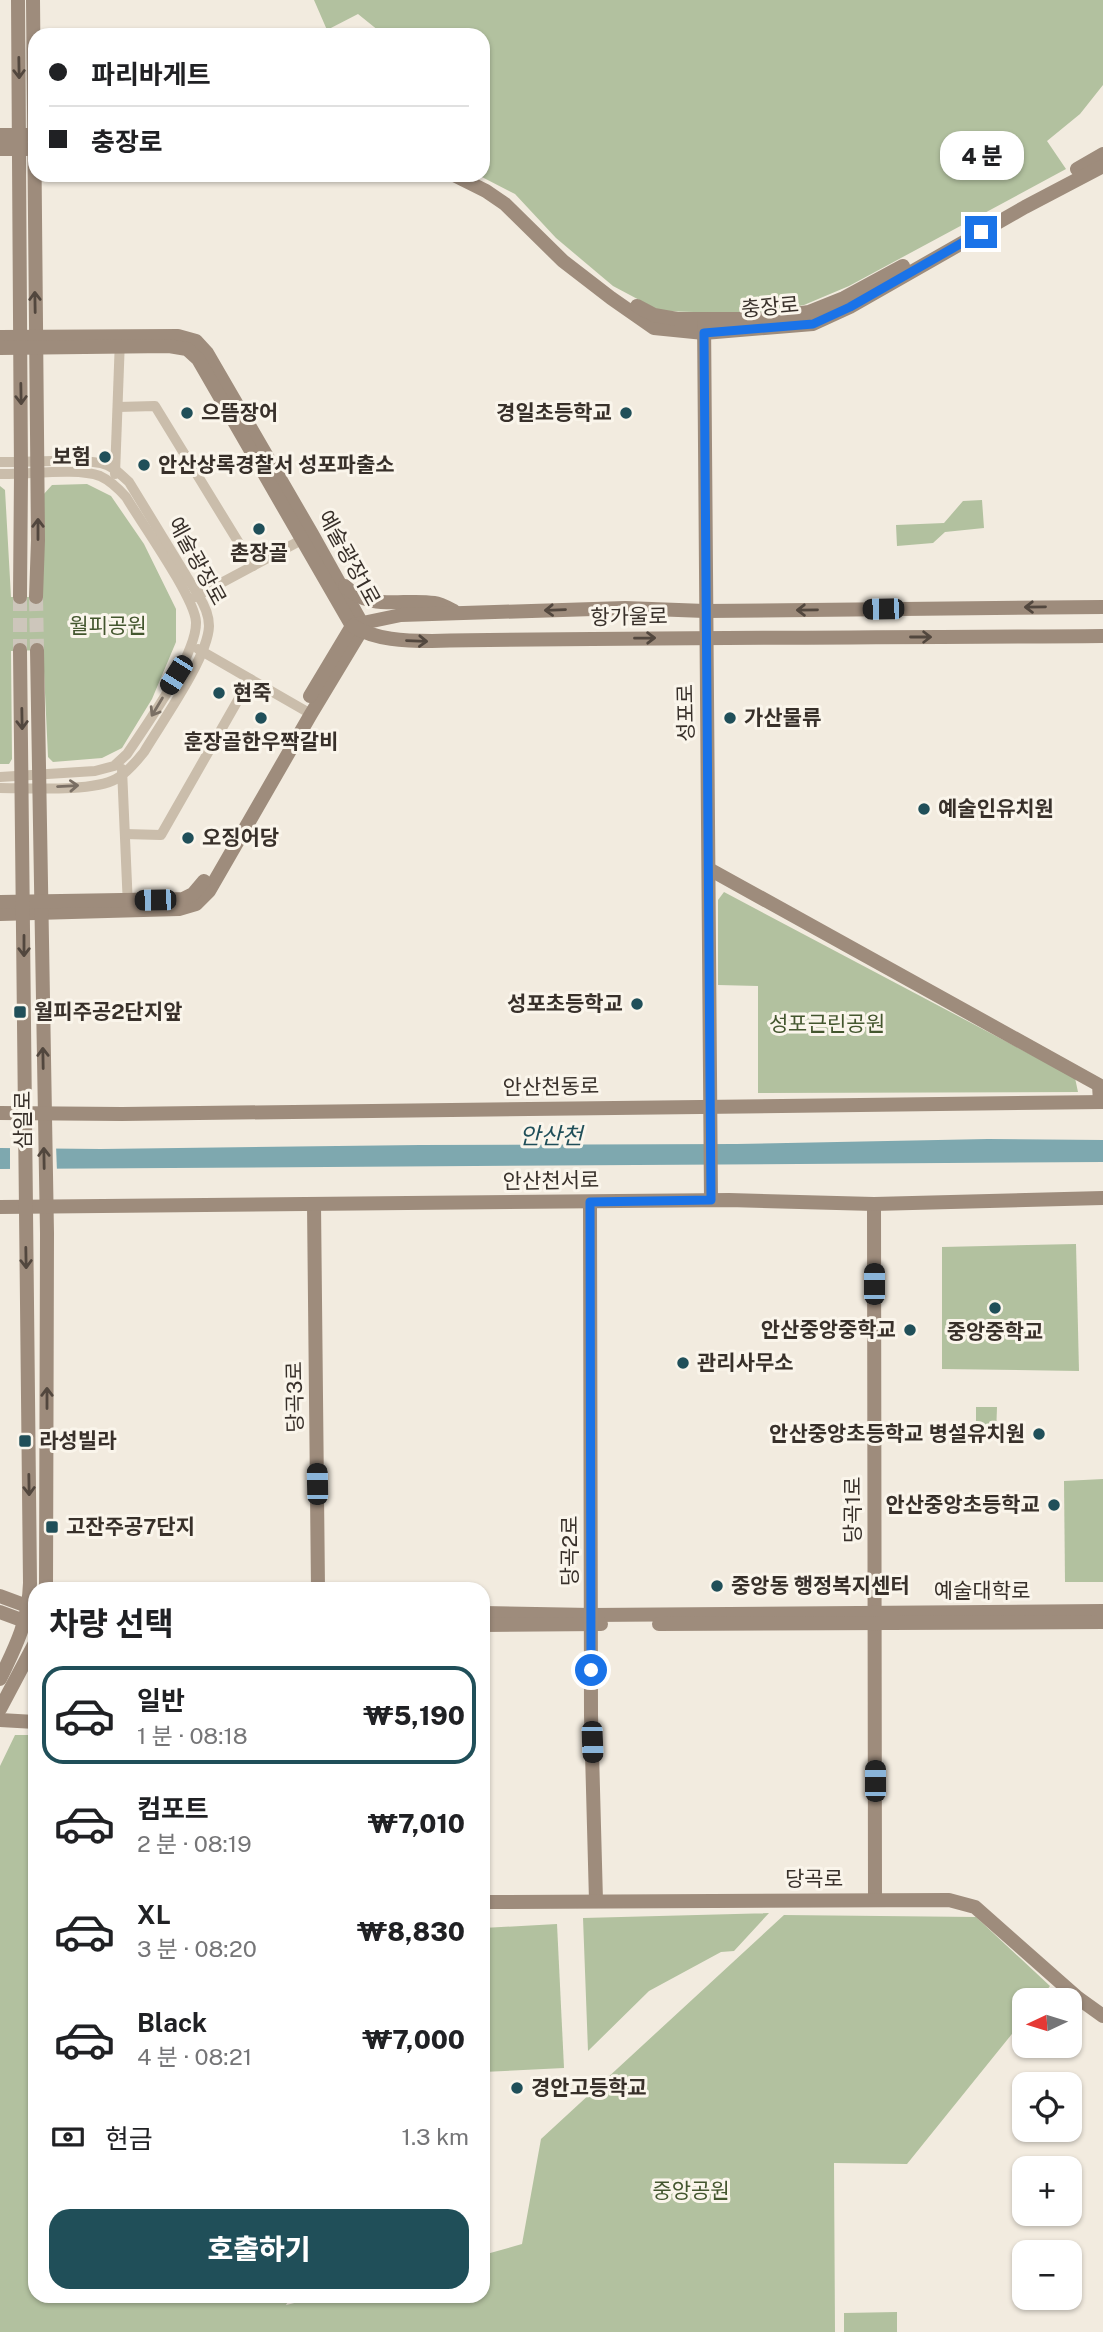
<!DOCTYPE html>
<html lang="ko">
<meta charset="utf-8">
<style>
:root{--surface:#fff;--page:#f2f2f2;--text:#202124;--muted:#757577;--line:#e0e0e0;--accent:#204f59}
body{margin:0;font-family:"Public Sans","Noto Sans KR",sans-serif;background:var(--page);color:var(--text);height:100vh;display:flex;flex-direction:column;font-size:26px;white-space:nowrap}
*{box-sizing:border-box;margin:0}
p{font-size:23px;color:var(--muted)}
.icon{flex:none;width:38px;height:38px;fill:none;stroke:currentColor;stroke-width:2;stroke-linecap:round;stroke-linejoin:round}
.map{position:relative;flex:1;overflow:hidden}
.side{position:absolute;left:28px;top:1582px;width:462px;height:721px;display:flex;flex-direction:column;background:var(--surface);border-radius:21px;box-shadow:0 2px 5px #0004}
.side>*{flex:none}
.guide{position:absolute;left:28px;top:28px;width:462px;height:154px;border-radius:21px;box-shadow:0 2px 5px #0004;display:grid;align-content:center;height:154px;padding:0 21px;background:var(--surface)}
.needle{width:46px;rotate:266deg}
.controls{position:absolute;left:1012px;top:1988px;display:grid;gap:14px}
.controls a{display:grid;place-items:center;width:70px;height:70px;border-radius:14px;background:var(--surface);box-shadow:0 2px 5px #0004;font-size:35px}
.end{position:absolute;width:32px;height:32px;margin:-16px;border:9px solid #1a73e8;background:#fff;box-shadow:0 0 0 4px #fff}
.from{border-radius:50%}
.bubble{position:absolute;height:49px;border-radius:21px;background:var(--surface);box-shadow:0 2px 5px #0004;font-size:23px;font-weight:800;line-height:49px;text-align:center}
.car{position:absolute;width:21px;height:42px;margin:-21px -10px;border-radius:9px;box-shadow:0 0 5px 2px #0007;background:linear-gradient(#222 24%,#8ab4d8 0 40%,#222 0 76%,#8ab4d8 0 86%,#222 0)}
.guide b{display:flex;align-items:center;gap:24px;height:66px;font-size:26px}
.guide b+b{border-top:2px solid var(--line)}
.guide i{width:18px;height:18px;background:var(--text)}
ul{padding:0;list-style:none}
li{display:flex;align-items:center;gap:21px;height:98px;margin:0 14px 10px;padding:0 7px;border:4px solid transparent;border-radius:21px}
li div{flex:1}
li b{display:block;font-size:26px}
li em{font-style:normal;font-weight:800}
li.selected{border-color:var(--accent)}
li>.icon{width:63px;height:63px;stroke-width:1.5}
h2{padding:0 21px;font-size:32px;line-height:84px}
.pay{display:flex;align-items:center;gap:18px;height:77px;padding:0 21px;font-size:26px}
.pay p{margin-inline-start:auto}
.cta{display:flex;gap:14px;margin-top:auto;padding:14px 21px}
.cta a{flex:1;height:80px;border-radius:21px;background:var(--accent);color:#fff;font-size:28px;font-weight:800;line-height:80px;text-align:center}
.map>svg:first-child{display:block}
</style>
<div class="map">
<svg width="1103" height="2332" viewBox="0 0 1103 2332">
<rect width="100%" height="100%" fill="#f2ebdf"/>
<g fill="#b2c19f">
<polygon points="314,0 1103,0 1103,85 1080,114 1047,141 1066,169 849,286 804,305 761,314 660,311 613,286 556,238 515,194 478,175 483,175 483,35 384,35 358,14 327,30"/>
<polygon points="87,484 111,496 144,544 176,609 176,642 152,699 122,748 102,758 53,762 48,757 43,650 11,651 12,759 9,764 0,764 0,486 5,490 11,597 43,597 43,495 52,485"/>
<polygon points="982,500 984,528 945,532 933,543 897,546 896,525 944,523 963,501"/>
<polygon points="724,892 1075,1078 1078,1092 758,1093 758,986 718,985 718,900"/>
<polygon points="1076,1244 1079,1371 942,1369 942,1247"/>
<polygon points="997,1407 996,1435 976,1425 976,1407"/>
<polygon points="1103,1479 1103,1582 1065,1582 1064,1481"/>
<polygon points="15,1735 35,1735 35,2296 291,2296 286,2305 323,2296 483,2296 483,2255 522,2244 541,2139 784,1915 976,1917 1050,1986 1039,2000 1024,2000 1024,2019 907,2164 834,2163 835,2332 0,2332 0,1766"/>
<polygon points="769,1913 734,1951 721,1952 649,1991 588,2051 583,1918"/>
<polygon points="557,1924 564,2068 483,2072 483,1928"/>
<polygon points="897,2312 897,2332 844,2332 844,2313"/>
</g>
<polygon fill="#7ea8af" points="988,1139 1103,1140 1103,1162 0,1169 0,1148 101,1149 420,1145 737,1144"/>
<polygon fill="#f2ebdf" points="10,1145 56,1145 57,1172 10,1173"/>
<g fill="none" stroke-linecap="round" stroke-linejoin="round">
<g stroke="#cdc6bb" stroke-width="14" stroke-dasharray="14 7" stroke-linecap="butt">
<polyline points="20,597 20,650"/>
<polyline points="36,597 37,650"/>
</g>
<g stroke="#cabdab" stroke-width="10">
<polyline points="118,407 155,406 253,566"/>
<path d="M0,462C26,463 85,457 107,465C115,468 122,476 129,482L198,595C204,604 209,615 209,626C208,658 161,723 144,752C136,762 127,773 116,779C93,792 28,788 0,788"/>
<path d="M0,474C26,475 77,467 100,476C111,481 118,488 126,497C141,522 195,598 196,622C197,655 146,725 127,754L114,766L95,771L0,777"/>
<polyline points="115,474 120,339"/>
<polyline points="195,597 307,537"/>
<polyline points="198,649 311,714"/>
<polyline points="122,769 128,907"/>
<polyline points="125,834 161,835 250,679"/>
</g>
<g stroke="#9e8c7c" stroke-width="14">
<polyline points="18,0 21,474 20,597"/>
<polyline points="33,0 38,540 36,597"/>
<polyline points="0,135 27,135"/>
<polyline points="0,149 27,149"/>
<polyline points="1077,169 1103,154"/>
<polyline points="454,175 486,191 505,204 563,261 611,298 654,328 704,333 813,324 850,307 1025,207 1103,166"/>
<polyline points="637,306 654,315 677,319 764,319 809,312 844,298 903,266"/>
<polyline points="704,319 711,1200"/>
<polyline points="0,337 178,336 196,341 207,353 312,534 361,622 361,631 311,714 209,891 196,904 179,909 0,914"/>
<polyline points="0,348 169,346 187,349 198,359 352,626 310,696"/>
<path d="M345,586C370,612 403,598 434,603C441,604 448,608 454,611"/>
<polyline points="353,625 401,615 625,608 705,611 1103,607"/>
<path d="M353,626C375,640 406,641 432,641C656,637 879,638 1103,636"/>
<polyline points="37,650 47,1233 46,1589"/>
<polyline points="709,869 1099,1085 1100,1102"/>
<polyline points="0,902 183,899 193,894 204,881"/>
<polyline points="0,1113 122,1114 1103,1102"/>
<polyline points="590,1202 591,1715 596,1901"/>
<polyline points="314,1204 318,1589"/>
<polyline points="874,1204 875,1900"/>
<polyline points="0,1207 729,1200 874,1204 1103,1198"/>
<polyline points="0,1596 35,1609"/>
<polyline points="0,1612 35,1625"/>
<polyline points="483,1613 591,1615 1103,1611"/>
<polyline points="659,1624 1103,1622"/>
<polyline points="483,1625 601,1624"/>
<path d="M0,1679C16,1646 29,1620 30,1583L20,650"/>
<polyline points="0,1709 35,1643"/>
<polyline points="0,1720 35,1722"/>
<polyline points="483,1902 949,1900 975,1907 1078,1998 1103,2016"/>
</g>
</g>
<defs><path id="oneway-shaft" d="M-6 0H5M1.5-3L5.5 0L1.5 3" fill="none" stroke-width="1.6" stroke-linecap="round" stroke-linejoin="round" transform="scale(1.75)"/></defs>
<g stroke="#52473e">
<use href="#oneway-shaft" transform="translate(19 68) rotate(89)"/>
<use href="#oneway-shaft" transform="translate(35 302) rotate(-91)"/>
<use href="#oneway-shaft" transform="translate(21 394) rotate(89)"/>
<use href="#oneway-shaft" transform="translate(38 529) rotate(-90)"/>
<use href="#oneway-shaft" transform="translate(1035 607) rotate(179)"/>
<use href="#oneway-shaft" transform="translate(555 610) rotate(178)"/>
<use href="#oneway-shaft" transform="translate(807 610) rotate(179)"/>
<use href="#oneway-shaft" transform="translate(921 637)"/>
<use href="#oneway-shaft" transform="translate(645 638) rotate(-1)"/>
<use href="#oneway-shaft" transform="translate(417 641) rotate(2)"/>
<use href="#oneway-shaft" transform="translate(22 719) rotate(89)"/>
<use href="#oneway-shaft" transform="translate(24 946) rotate(90)"/>
<use href="#oneway-shaft" transform="translate(43 1058) rotate(-91)"/>
<use href="#oneway-shaft" transform="translate(44 1158) rotate(-91)"/>
<use href="#oneway-shaft" transform="translate(26 1258) rotate(89)"/>
<use href="#oneway-shaft" transform="translate(47 1398) rotate(-90)"/>
<use href="#oneway-shaft" transform="translate(29 1485) rotate(89)"/>
</g>
<g stroke="#7a6f64">
<use href="#oneway-shaft" transform="translate(157 707) rotate(121)"/>
<use href="#oneway-shaft" transform="translate(68 786) rotate(-3)"/>
</g>
<g fill="none" stroke-linecap="round" stroke-linejoin="round">
<polyline stroke="#1a73e8" stroke-width="9" points="591,1670 590,1202 711,1200 704,333 813,324 850,307 981,232"/>
</g>
<g fill="#204f59" stroke="#faf5eb" stroke-width="2.5">
<circle cx="187" cy="413" r="7"/>
<circle cx="626" cy="413" r="7"/>
<circle cx="105" cy="457" r="7"/>
<circle cx="144" cy="465" r="7"/>
<circle cx="259" cy="529" r="7"/>
<circle cx="219" cy="693" r="7"/>
<circle cx="261" cy="718" r="7"/>
<circle cx="730" cy="718" r="7"/>
<circle cx="924" cy="809" r="7"/>
<circle cx="188" cy="838" r="7"/>
<circle cx="637" cy="1004" r="7"/>
<rect x="13" y="1005" width="14" height="14" rx="3.5"/>
<circle cx="995" cy="1308" r="7"/>
<circle cx="910" cy="1330" r="7"/>
<circle cx="683" cy="1363" r="7"/>
<circle cx="1039" cy="1434" r="7"/>
<rect x="18" y="1434" width="14" height="14" rx="3.5"/>
<circle cx="1054" cy="1505" r="7"/>
<rect x="45" y="1520" width="14" height="14" rx="3.5"/>
<circle cx="717" cy="1586" r="7"/>
<circle cx="517" cy="2088" r="7"/>
</g>
<g text-anchor="middle" stroke-width="6" stroke-linejoin="round" paint-order="stroke">
<g font-size="21" fill="#38302a" stroke="#faf5eb">
<text transform="translate(770 307) rotate(-5)" y="7">충장로</text>
<text transform="translate(349 558) rotate(61)" y="7">예술광장1로</text>
<text transform="translate(197 561) rotate(61)" y="7">예술광장로</text>
<text transform="translate(629 617) rotate(-1)" y="7">항가울로</text>
<text transform="translate(686 713) rotate(-91)" y="7">성포로</text>
<text transform="translate(551 1087) rotate(-1)" y="7">안산천동로</text>
<text transform="translate(23 1120) rotate(-90)" y="7">삼일로</text>
<text transform="translate(551 1181) rotate(-1)" y="7">안산천서로</text>
<text transform="translate(295 1397) rotate(-91)" y="7">당곡3로</text>
<text transform="translate(853 1510) rotate(-90)" y="7">당곡1로</text>
<text transform="translate(570 1551) rotate(-90)" y="7">당곡2로</text>
<text x="982" y="1598">예술대학로</text>
<text x="814" y="1886">당곡로</text>
</g>
<g font-size="21" font-weight="bold" fill="#38302a" stroke="#faf5eb" text-anchor="start">
<text x="201" y="420">으뜸장어</text>
<text x="612" y="420" text-anchor="end">경일초등학교</text>
<text x="91" y="464" text-anchor="end">보험</text>
<text x="158" y="472">안산상록경찰서 성포파출소</text>
<text x="259" y="560" text-anchor="middle">촌장골</text>
<text x="233" y="700">현죽</text>
<text x="744" y="725">가산물류</text>
<text x="261" y="749" text-anchor="middle">훈장골한우짝갈비</text>
<text x="938" y="816">예술인유치원</text>
<text x="202" y="845">오징어당</text>
<text x="623" y="1011" text-anchor="end">성포초등학교</text>
<text x="34" y="1019">월피주공2단지앞</text>
<text x="896" y="1337" text-anchor="end">안산중앙중학교</text>
<text x="995" y="1339" text-anchor="middle">중앙중학교</text>
<text x="697" y="1370">관리사무소</text>
<text x="1025" y="1441" text-anchor="end">안산중앙초등학교 병설유치원</text>
<text x="39" y="1448">라성빌라</text>
<text x="1040" y="1512" text-anchor="end">안산중앙초등학교</text>
<text x="66" y="1534">고잔주공7단지</text>
<text x="731" y="1593">중앙동 행정복지센터</text>
<text x="531" y="2095">경안고등학교</text>
</g>
<g font-size="21" fill="#43562e" stroke="#faf5eb">
<text x="108" y="633">월피공원</text>
<text x="827" y="1031">성포근린공원</text>
<text x="691" y="2198">중앙공원</text>
</g>
<g font-size="23" font-style="italic" fill="#204f59" stroke="#faf5eb">
<text x="551" y="1144">안산천</text>
</g>
</g>
</svg>
<div class="controls">
<a><svg class="needle" viewBox="-14 -14 28 28"><path d="M0-13l5 13h-10z" fill="#e53935"/><path d="M0 13l5-13h-10z" fill="#757577"/></svg></a>
<a><svg class="icon" aria-label="locate" viewBox="0 0 24 24"><circle cx="12" cy="12" r="6"/><path d="M12 2v4M12 18v4M2 12h4M18 12h4"/></svg></a>
<a>+</a>
<a>−</a>
</div>
<i class="end from" style="left:591px;top:1670px"></i>
<i class="end" style="left:981px;top:232px"></i>
<div class="bubble" style="left:940px;top:131px;width:84px">4 분</div>
<i class="car" style="left:883px;top:609px;rotate:269deg"></i>
<i class="car" style="left:176px;top:675px;rotate:212deg"></i>
<i class="car" style="left:155px;top:900px;rotate:269deg"></i>
<i class="car" style="left:874px;top:1284px;rotate:0deg"></i>
<i class="car" style="left:317px;top:1484px;rotate:359deg"></i>
<i class="car" style="left:592px;top:1742px;rotate:178deg"></i>
<i class="car" style="left:875px;top:1781px;rotate:0deg"></i>
<div class="guide">
<b><i class="from"></i>파리바게트</b>
<b><i></i>충장로</b>
</div>
<section class="side">
<h2>차량 선택</h2>
<ul>
<li class="selected"><svg class="icon" aria-label="car" viewBox="0 0 24 24"><path d="M5 17H2v-5l4-1 3-4h7l3 4 3 1v5h-3M9 17h6M6 11h13"/><circle cx="7" cy="17" r="2"/><circle cx="17" cy="17" r="2"/></svg><div><b>일반</b><p>1 분 · 08:18</p></div><em>₩5,190</em></li>
<li><svg class="icon" aria-label="car" viewBox="0 0 24 24"><path d="M5 17H2v-5l4-1 3-4h7l3 4 3 1v5h-3M9 17h6M6 11h13"/><circle cx="7" cy="17" r="2"/><circle cx="17" cy="17" r="2"/></svg><div><b>컴포트</b><p>2 분 · 08:19</p></div><em>₩7,010</em></li>
<li><svg class="icon" aria-label="car" viewBox="0 0 24 24"><path d="M5 17H2v-5l4-1 3-4h7l3 4 3 1v5h-3M9 17h6M6 11h13"/><circle cx="7" cy="17" r="2"/><circle cx="17" cy="17" r="2"/></svg><div><b>XL</b><p>3 분 · 08:20</p></div><em>₩8,830</em></li>
<li><svg class="icon" aria-label="car" viewBox="0 0 24 24"><path d="M5 17H2v-5l4-1 3-4h7l3 4 3 1v5h-3M9 17h6M6 11h13"/><circle cx="7" cy="17" r="2"/><circle cx="17" cy="17" r="2"/></svg><div><b>Black</b><p>4 분 · 08:21</p></div><em>₩7,000</em></li>
</ul>
<div class="pay"><svg class="icon" aria-label="cash" viewBox="0 0 24 24"><path d="M3 7h18v10H3z"/><circle cx="12" cy="12" r="2"/></svg>현금<p>1.3 km</p></div>
<div class="cta"><a>호출하기</a></div>
</section>
</div>
